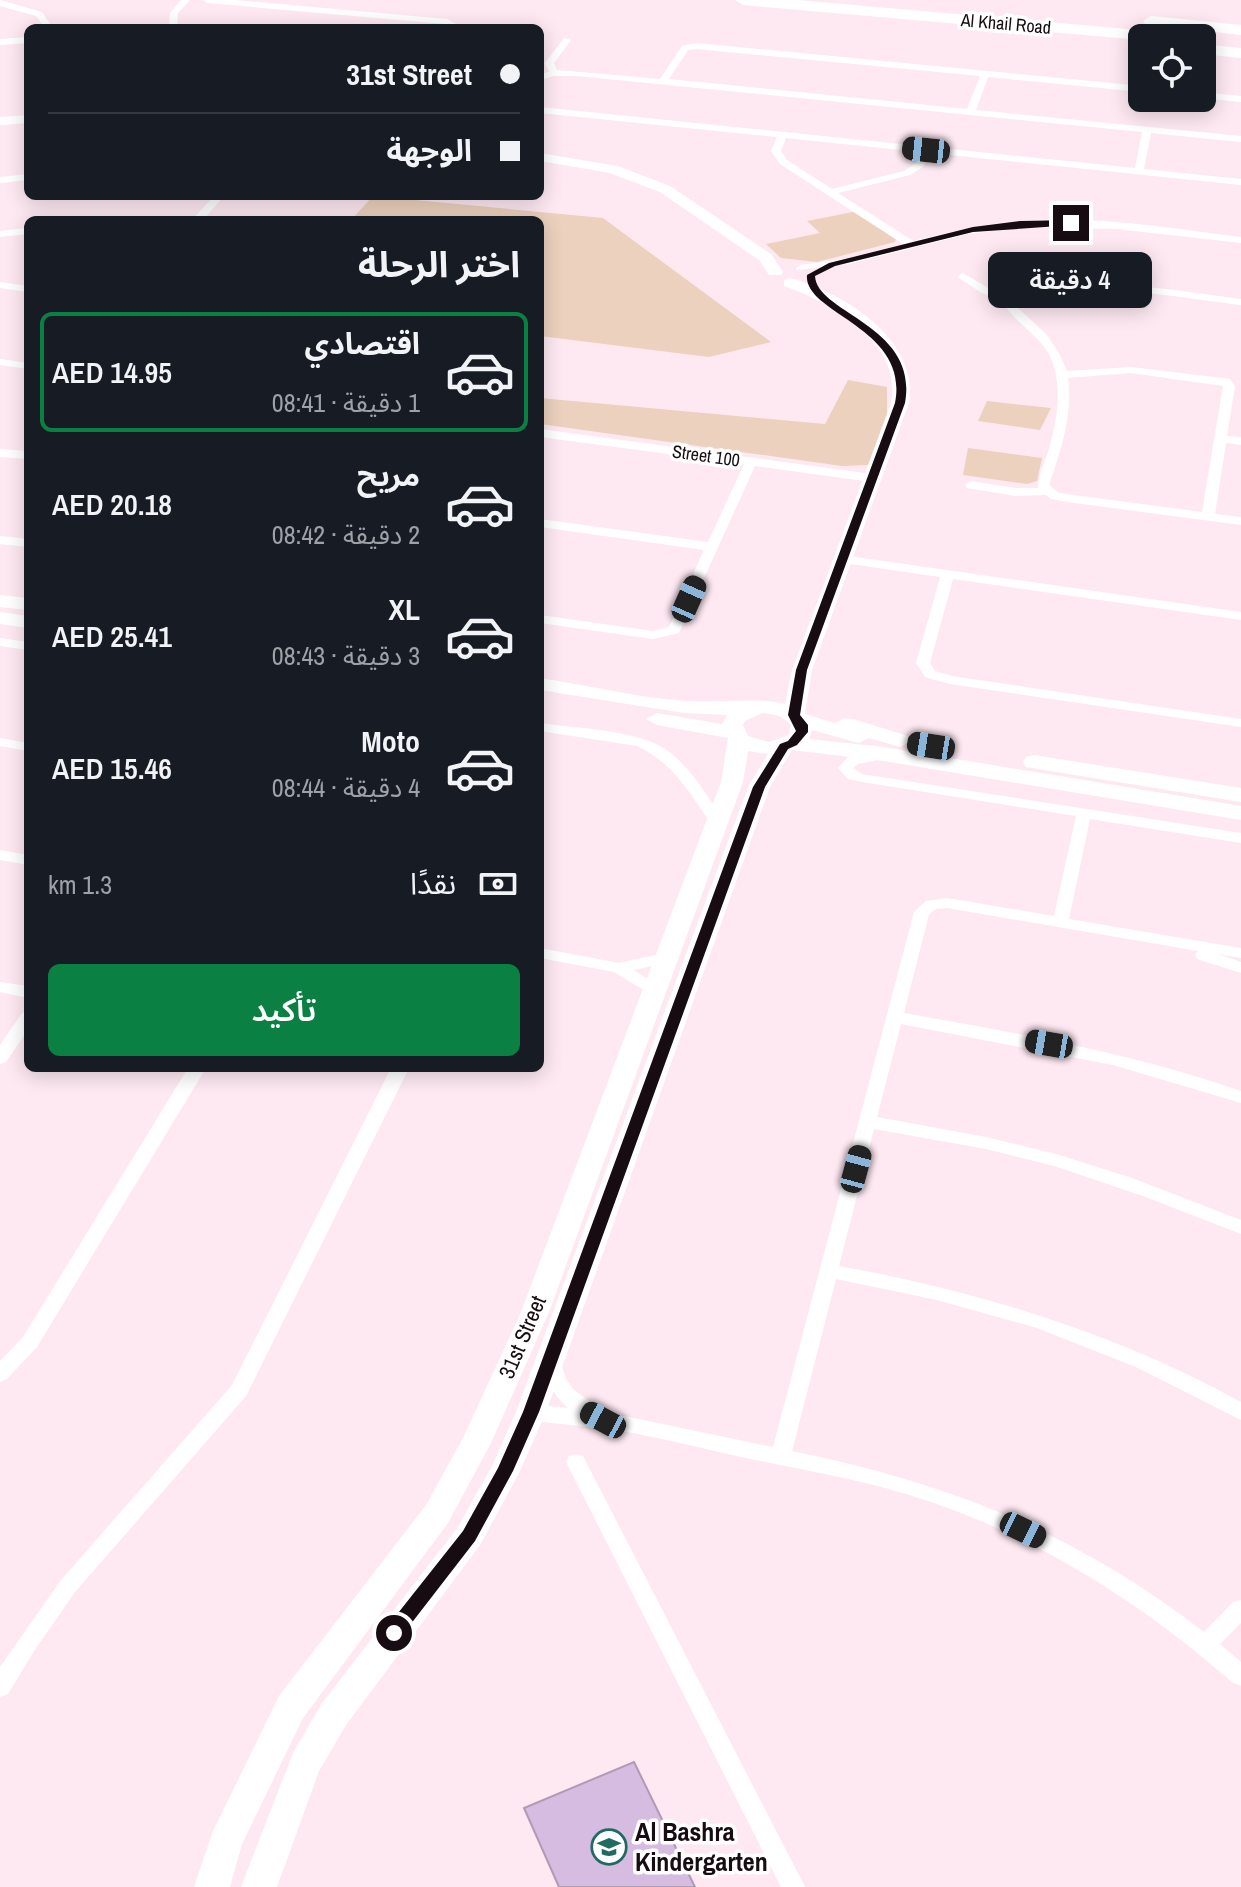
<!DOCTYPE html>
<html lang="ar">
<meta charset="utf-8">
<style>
:root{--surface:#171b24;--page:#20242c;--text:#f1f3f6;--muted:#9ea1a6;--line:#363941;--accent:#0b8043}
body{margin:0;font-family:"Archivo Narrow","Noto Sans Arabic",sans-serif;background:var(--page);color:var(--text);direction:rtl;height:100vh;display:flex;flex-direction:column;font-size:30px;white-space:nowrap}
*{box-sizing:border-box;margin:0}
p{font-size:26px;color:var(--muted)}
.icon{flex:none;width:44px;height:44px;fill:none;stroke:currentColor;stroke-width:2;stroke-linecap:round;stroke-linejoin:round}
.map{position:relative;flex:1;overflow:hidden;direction:ltr}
.panel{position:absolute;left:24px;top:216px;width:520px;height:856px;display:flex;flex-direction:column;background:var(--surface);border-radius:12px;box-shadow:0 4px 20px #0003;direction:rtl}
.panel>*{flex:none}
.banner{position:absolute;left:24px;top:24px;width:520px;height:176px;border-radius:12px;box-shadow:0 4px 20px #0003;direction:rtl;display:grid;align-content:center;height:176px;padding:0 24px;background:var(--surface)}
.controls{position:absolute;left:1128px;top:24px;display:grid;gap:16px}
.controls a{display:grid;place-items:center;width:88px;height:88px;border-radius:12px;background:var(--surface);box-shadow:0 4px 20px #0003;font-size:40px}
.end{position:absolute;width:36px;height:36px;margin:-18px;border:10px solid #170c11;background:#fff;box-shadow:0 0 0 4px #fff}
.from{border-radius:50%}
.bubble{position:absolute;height:56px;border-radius:12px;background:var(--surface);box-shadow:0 4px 20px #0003;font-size:26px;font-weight:600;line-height:56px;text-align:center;direction:rtl}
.car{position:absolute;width:24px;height:48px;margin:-24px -12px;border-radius:10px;box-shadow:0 0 6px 2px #0007;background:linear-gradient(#222 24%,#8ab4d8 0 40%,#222 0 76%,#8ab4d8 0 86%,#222 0)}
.banner b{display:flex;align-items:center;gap:28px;height:76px;font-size:30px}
.banner b+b{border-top:2px solid var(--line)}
.banner i{width:20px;height:20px;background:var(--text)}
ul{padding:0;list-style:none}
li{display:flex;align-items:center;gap:24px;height:120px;margin:0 16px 12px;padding:0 8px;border:4px solid transparent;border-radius:12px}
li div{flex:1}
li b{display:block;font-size:30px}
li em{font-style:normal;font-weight:600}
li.current{border-color:var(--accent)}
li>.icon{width:72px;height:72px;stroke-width:1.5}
h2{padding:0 24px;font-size:36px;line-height:96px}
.pay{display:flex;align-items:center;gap:20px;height:88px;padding:0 24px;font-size:30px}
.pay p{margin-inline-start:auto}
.action{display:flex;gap:16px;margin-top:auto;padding:16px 24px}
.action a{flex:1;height:92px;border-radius:12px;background:var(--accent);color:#fff;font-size:32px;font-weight:600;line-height:92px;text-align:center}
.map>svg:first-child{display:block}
</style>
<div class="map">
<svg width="1241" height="1887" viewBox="0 0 1241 1887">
<rect width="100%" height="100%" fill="#fee9f2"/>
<g fill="#ecd1be">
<polygon points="373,196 603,218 771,342 709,357 540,336 540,220 351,220"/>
<polygon points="853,212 896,238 895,242 817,262 781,258 766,244 820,233 807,221"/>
<polygon points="848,380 887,387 887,416 869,465 842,466 540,424 540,398 825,424"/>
<polygon points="987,401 1051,408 1040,430 978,421"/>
<polygon points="968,448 1042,458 1037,481 1027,484 963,475"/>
</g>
<polygon fill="#d6bce0" stroke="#ae9bb5" stroke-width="2" points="634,1762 695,1887 559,1887 524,1808"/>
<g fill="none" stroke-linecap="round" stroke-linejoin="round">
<g fill="#fff" fill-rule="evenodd">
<polygon points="0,0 42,12 53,28 45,28 36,16 0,6"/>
<polygon points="181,0 190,0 178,13 177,28 169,28 170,13"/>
<polygon points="203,0 235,0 447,19 458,25 456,28 448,28 449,26 445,24 207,3"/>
<polygon points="28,37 28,43 0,45 0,39"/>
<path d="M564,38L571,40L554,63L557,70L660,79L682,46L696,43L1142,86V92L988,77L976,110L1241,136V142L1151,133L1144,169L1241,179V185L930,153L923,167L910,175L838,193L913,241C949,232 984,224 1021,221C1094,215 1168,228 1241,237V243L1117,229L1023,227L968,234L849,264L797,270L796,268L801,265L849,258L903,244L780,164L771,151L777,137L540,113V107L1135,168L1142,132L577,76H554L540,80V74L549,72L545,63ZM696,49L980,76L967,109L669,79L688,50ZM786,138L920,152L916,163L904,171L832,189L787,160L781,151Z"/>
<polygon points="1202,92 1241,96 1241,102 1202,98"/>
<polygon points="28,174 28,180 0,183 0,177"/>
<polygon points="214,196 224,196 203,220 192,220"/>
<polygon points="28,228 28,234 0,237 0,231"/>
<path d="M963,273L990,289L1011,296C1053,268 1190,293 1241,299V305C1187,299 1058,274 1014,304L1047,335L1060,355L1067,371L1131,367L1230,379L1235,386L1227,436L1241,437V445L1226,443L1215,514L1241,517V525L1067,502L1051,499L1046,495L1016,496L967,488L965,485L971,481L1016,488H1038C1038,476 1044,463 1048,452C1057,421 1064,385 1049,354C1037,333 1015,323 1003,303L1004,301L982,293L959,278L958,276ZM1131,373L1223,386L1202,512L1059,493L1049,485C1061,450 1073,415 1068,378Z"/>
<polygon points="0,282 28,286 28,292 0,288"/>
<polygon points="0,359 28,363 28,369 0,365"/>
<polygon points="540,429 872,474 878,478 872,482 755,466 679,633 653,639 540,623 540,615 653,631 669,627 704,550 540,527 540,519 708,542 744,464 540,437"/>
<polygon points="0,449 28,451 28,459 0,457"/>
<polygon points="0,536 28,539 28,547 0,544"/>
<polygon points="842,555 1241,612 1241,620 953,579 930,663 935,671 952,676 1241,719 1241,727 950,684 925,677 916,663 940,577 837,562 837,556"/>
<polygon points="0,638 28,642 28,650 0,646"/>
<path d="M540,723C579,729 640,729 671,753C693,771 708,797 724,821L716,826L711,824C690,793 672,762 637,746L540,731Z"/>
<polygon points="0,738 28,743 28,751 0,746"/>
<path d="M882,751L887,752L889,755L887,758L858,764L853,768L862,774L1241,833V843L1090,819L1069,919L1241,948V958L1218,954L1241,962V973L1197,959L1195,955L1198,951L947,908L936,909L929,914L904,1013C1018,1033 1131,1053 1241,1091V1103L1113,1065L901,1024L877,1117L986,1137L1056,1154L1132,1178L1241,1220V1234L1143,1196L1054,1166L986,1149L874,1129L839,1266C981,1292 1115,1333 1241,1402V1420L1136,1367L1037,1328L937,1300L836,1279L792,1451C949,1483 1076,1533 1204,1632L1233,1602L1241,1600V1623L1220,1644L1241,1662V1686L1233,1683C1143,1604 1043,1540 928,1501C869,1481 807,1471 746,1458C704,1449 663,1438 621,1431C591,1426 561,1425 531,1420L524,1418L521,1412L524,1406L531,1404L568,1408C555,1396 537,1374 545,1356L552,1353L559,1356L566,1379L574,1390L605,1412L773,1447L914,912L926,901L947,898L1054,916L1076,816L862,782L848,779L838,768L848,757Z"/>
<polygon points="0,850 28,855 28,865 0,860"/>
<polygon points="540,948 619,963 664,953 672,958 670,962 634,970 658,986 660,990 652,995 614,972 540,958"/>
<polygon points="0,982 28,986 28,998 0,992"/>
<polygon points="28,1011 28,1030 6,1062 0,1064 0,1045 22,1013"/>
<polygon points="188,1068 206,1068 37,1347 7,1379 0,1382 0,1361 23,1337"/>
<polygon points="391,1068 409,1068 246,1396 75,1592 34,1651 8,1694 0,1697 0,1667 61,1580 232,1385"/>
<polygon points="576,1454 583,1456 805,1887 781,1887 566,1462 569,1456"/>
</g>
<g fill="#fff" fill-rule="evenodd">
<polygon points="28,115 28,123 0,125 0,117"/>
<polygon points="540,153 618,166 670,186 771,254 783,272 781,275 769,275 759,260 660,192 610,173 540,161"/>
<path d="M790,278C843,292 920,340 909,403L812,670L805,714L835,723L845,718L853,719L908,736L911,741L900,747L869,738L859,743L812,730L809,739L884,747L1241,806V820L884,761L792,750L770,787L546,1412L520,1471L480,1545L346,1725L319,1771L277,1887H241L293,1753L322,1703L458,1527L492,1466L516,1412L748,787L768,754L748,751L743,782L549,1312L491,1443L448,1523L303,1718L242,1844L230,1887H194L213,1831L279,1696L426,1505L463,1438L521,1312L721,782L728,738L657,725L646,719L657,713L722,724L727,715L684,713L540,690V678C588,685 638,698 687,701C717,703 758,697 785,704L792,670L891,403C903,343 833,303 784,286V280ZM762,713C774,714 783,716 791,725L789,735L769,742L748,736L743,725L745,721Z"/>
<polygon points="0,595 28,598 28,610 0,607"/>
<polygon points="0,612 28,616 28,628 0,624"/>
<polygon points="1034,755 1241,788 1241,802 1026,767 1023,762 1026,757"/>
</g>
<g fill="#fff" fill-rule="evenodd">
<polygon points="735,0 797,0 1173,33 1181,38 1142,40 743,5"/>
<polygon points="1151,16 1241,25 1241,35 1145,24 1143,21"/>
<polygon points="1202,44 1241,48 1241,58 1202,54"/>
</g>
</g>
<path fill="#170c11" d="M1071,220L1074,225L973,232L835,266L815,276C817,314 919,325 905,403L807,670L800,715L808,725V732L797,745L788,749L765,787L539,1412L513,1471L475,1541L400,1638H387L385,1633L387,1627L463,1531L498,1468L523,1412L753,787L780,744L788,741L796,731L788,715L796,670L895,403C910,327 803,314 807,275L829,263L973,227L1020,221Z"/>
<defs>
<symbol id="school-ring" viewBox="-11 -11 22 22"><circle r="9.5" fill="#fff" stroke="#206a62" stroke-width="1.5"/><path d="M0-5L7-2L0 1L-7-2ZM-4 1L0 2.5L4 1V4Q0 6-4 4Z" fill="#206a62"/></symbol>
</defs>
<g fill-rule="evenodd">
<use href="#school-ring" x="589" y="1827" width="40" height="40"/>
</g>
<g text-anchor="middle" stroke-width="7" stroke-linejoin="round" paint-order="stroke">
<g font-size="18" fill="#170c11" stroke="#fff">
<text transform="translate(1006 24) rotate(5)" y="6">Al Khail Road</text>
<text transform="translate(706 456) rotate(8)" y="6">Street 100</text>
</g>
<g font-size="22" fill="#170c11" stroke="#fff">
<text transform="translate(522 1337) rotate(-67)" y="8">31st Street</text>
</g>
<g font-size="26" font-weight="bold" fill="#170c11" stroke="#fff" text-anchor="start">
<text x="635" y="1841">Al Bashra<tspan x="635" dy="30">Kindergarten</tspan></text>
</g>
</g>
</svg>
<div class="controls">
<a><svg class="icon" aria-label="locate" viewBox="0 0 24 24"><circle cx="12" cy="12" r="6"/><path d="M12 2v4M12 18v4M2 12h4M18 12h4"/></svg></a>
</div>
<i class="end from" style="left:394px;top:1633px"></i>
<i class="end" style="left:1071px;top:223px"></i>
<div class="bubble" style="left:988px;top:252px;width:164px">4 دقيقة</div>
<i class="car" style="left:926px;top:150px;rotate:276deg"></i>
<i class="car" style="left:689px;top:599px;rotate:24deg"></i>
<i class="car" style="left:931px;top:746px;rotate:279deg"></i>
<i class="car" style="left:1049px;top:1044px;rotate:280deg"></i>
<i class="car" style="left:856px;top:1169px;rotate:15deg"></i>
<i class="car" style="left:603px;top:1420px;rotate:298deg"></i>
<i class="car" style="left:1023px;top:1530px;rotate:116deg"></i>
<div class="banner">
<b><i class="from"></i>31st Street</b>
<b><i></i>الوجهة</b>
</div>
<section class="panel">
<h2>اختر الرحلة</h2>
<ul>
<li class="current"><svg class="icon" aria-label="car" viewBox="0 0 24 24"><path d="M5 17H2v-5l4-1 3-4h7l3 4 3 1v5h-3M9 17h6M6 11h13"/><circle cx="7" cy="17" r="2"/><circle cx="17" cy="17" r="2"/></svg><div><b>اقتصادي</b><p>1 دقيقة · 08:41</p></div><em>AED 14.95</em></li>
<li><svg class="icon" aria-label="car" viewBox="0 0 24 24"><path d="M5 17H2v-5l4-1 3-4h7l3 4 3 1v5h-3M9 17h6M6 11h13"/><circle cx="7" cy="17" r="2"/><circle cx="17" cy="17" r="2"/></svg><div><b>مريح</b><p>2 دقيقة · 08:42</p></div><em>AED 20.18</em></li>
<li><svg class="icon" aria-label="car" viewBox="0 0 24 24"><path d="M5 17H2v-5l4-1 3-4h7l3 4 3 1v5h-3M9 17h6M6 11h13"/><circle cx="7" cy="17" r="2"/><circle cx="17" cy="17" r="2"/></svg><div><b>XL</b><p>3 دقيقة · 08:43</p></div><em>AED 25.41</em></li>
<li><svg class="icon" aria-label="car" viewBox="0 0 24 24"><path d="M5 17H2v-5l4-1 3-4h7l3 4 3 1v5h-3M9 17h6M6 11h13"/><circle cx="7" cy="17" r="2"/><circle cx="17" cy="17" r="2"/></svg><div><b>Moto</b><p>4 دقيقة · 08:44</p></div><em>AED 15.46</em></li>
</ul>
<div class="pay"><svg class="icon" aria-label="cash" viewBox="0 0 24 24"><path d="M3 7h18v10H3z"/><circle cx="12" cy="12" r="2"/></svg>نقدًا<p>1.3 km</p></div>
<div class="action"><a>تأكيد</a></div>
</section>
</div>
